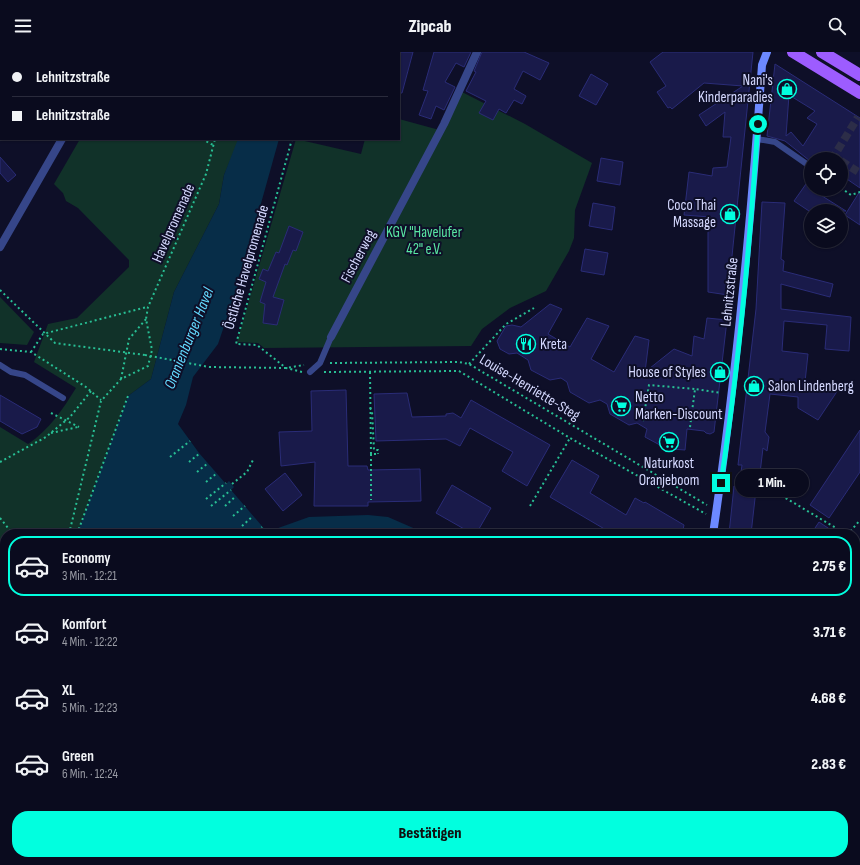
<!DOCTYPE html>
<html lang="de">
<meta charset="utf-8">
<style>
:root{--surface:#0a0b1e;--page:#131427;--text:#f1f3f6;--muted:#999ba4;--line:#2a2b3c;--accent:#01ffdf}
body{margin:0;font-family:"Sofia Sans Condensed",sans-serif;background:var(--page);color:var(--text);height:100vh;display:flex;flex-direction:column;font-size:15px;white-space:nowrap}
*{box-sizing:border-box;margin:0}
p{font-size:13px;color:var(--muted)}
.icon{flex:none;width:22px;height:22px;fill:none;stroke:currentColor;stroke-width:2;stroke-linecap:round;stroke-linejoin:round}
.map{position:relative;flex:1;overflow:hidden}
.drawer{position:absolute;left:0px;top:477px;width:860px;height:336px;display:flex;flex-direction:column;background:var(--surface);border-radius:16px 16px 0 0;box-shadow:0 1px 3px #0004,0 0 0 1px var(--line)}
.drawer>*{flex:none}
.hud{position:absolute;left:0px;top:0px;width:400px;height:88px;box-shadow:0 1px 3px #0004,0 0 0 1px var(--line);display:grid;align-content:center;height:88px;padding:0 12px;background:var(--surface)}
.buttons{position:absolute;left:804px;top:100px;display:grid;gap:8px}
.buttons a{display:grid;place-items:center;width:44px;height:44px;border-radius:50%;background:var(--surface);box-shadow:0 1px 3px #0004,0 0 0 1px var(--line);font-size:20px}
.end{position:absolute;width:18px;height:18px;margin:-9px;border:5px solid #01ffdf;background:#111;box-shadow:0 0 0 2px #111}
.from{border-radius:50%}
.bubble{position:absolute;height:28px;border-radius:14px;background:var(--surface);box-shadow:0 1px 3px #0004,0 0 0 1px var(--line);font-size:13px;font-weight:800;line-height:28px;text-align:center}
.hud b{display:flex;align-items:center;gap:14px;height:38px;font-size:15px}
.hud b+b{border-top:1px solid var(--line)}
.hud i{width:10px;height:10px;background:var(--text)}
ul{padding:7px 0 0;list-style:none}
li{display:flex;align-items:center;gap:12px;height:60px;margin:0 8px 6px;padding:0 4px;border:2px solid transparent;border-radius:16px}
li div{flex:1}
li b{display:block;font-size:15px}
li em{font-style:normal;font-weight:800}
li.current{border-color:var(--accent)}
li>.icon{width:36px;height:36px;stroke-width:1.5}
.button{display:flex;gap:8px;margin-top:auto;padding:8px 12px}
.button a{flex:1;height:46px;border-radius:16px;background:var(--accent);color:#111;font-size:16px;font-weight:800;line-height:46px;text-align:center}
header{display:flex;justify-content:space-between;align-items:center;height:52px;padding:0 12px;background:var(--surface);font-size:18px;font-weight:800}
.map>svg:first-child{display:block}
</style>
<header><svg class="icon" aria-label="menu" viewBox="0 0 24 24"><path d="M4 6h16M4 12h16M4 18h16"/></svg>Zipcab<svg class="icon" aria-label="search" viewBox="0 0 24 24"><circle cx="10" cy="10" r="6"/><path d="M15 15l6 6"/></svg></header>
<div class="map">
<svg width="860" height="813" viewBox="0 0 860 813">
<rect width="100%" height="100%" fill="#0e0f28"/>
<g fill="#113229">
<polygon points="131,0 192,0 193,1 130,1"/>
<polygon points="462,40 525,72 592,111 575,158 574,186 569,199 546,239 510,256 482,277 471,294 264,296 258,291 237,290 296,87 361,102 365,87 399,87 399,67 443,79"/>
<path d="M80,87L239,88L224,123L219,152L174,240L151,327L128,344L77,482H5V506L0,503V375L28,392C49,378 63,357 76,336L34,310L48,272L77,266L129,215V208L78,156L66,149L63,141L54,132Z"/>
<polygon points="0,245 34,280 27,293 0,291"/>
<polygon points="0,602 5,602 5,808 36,808 36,813 0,813"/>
<polygon points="855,672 860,675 860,813 765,813 767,808 855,808"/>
<polygon points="90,808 458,808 453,813 90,813"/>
</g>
<g fill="#072d48">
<polygon points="238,87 279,87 239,230 218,292 193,325 186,353 178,372 199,401 226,432 229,429 234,435 231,438 267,480 309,465 368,463 388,465 427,482 77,482 128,344 151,327 174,240 219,152 224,123"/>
<rect x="36" y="808" width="54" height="5"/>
</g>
<g fill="#191a4a" stroke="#2a2c77" fill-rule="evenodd">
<polygon points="399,0 413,0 402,41 399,41"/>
<polygon points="434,0 471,0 464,15 456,11 445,30 455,35 444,58 436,54 431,67 419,63 428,39 423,38"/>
<polygon points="482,0 524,0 549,11 540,28 523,19 514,37 526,44 522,52 514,48 506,61 499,57 493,68 479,61 486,49 466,39 476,20 474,19"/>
<polygon points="663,0 753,0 728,243 708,240 708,181 710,165 684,163 689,120 712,124 713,116 727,115 731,85 723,85 725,60 706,74 699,63 743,34 704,31 672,57 670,55 668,56 657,40 666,34 650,10"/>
<path d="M775,12L860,66V136L841,123V107H811L810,109L785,89L767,84ZM789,43L815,59L807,66L817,72L803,94L791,80L786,84Z"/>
<polygon points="591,22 608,32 596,53 579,44"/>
<polygon points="0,105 16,123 8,130 0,121"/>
<polygon points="601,106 623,110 620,133 597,129"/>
<polygon points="806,132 811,137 846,159 809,159 794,149"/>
<polygon points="860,139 860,173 845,163"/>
<polygon points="762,150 785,151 781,207 784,209 783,219 833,232 830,245 781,232 781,257 851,265 849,299 825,297 827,273 784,269 782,299 808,302 805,330 814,331 838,338 818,368 798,356 798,345 770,342 765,380 769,385 767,399 763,396 760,421 758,420 751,482 729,482 734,434 739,435 742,413 738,413 756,257"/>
<polygon points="593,151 615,155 612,178 589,174"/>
<polygon points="289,174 303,180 296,199 293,198 287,213 285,212 273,245 284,248 277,273 263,271 265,252 260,250 266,230 259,227 263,217 268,219 276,200 279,201"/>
<polygon points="585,197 608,201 604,223 581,219"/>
<polygon points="550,252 562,257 548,282 570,295 587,266 609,274 591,307 614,320 635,284 649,288 645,320 674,297 692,304 694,284 704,287 707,266 727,268 714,380 710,382 706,381 704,379 687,377 685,398 672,397 671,399 645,385 647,377 637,371 629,373 610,362 607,352 600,348 589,351 570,340 567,330 561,326 550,328 531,318 528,308 517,301 509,302 500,297 497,289 506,274 512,273 521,275"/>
<polygon points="346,338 348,414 367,414 368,418 420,417 421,449 368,450 368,454 314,454 315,410 281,414 279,380 312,379 311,339"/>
<polygon points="407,341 412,365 446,364 446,362 453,361 461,366 471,348 550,393 527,434 502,419 513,400 470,376 460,394 446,387 376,389 374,342"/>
<polygon points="0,343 41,367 37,375 22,382 0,369"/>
<polygon points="860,378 860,420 829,466 810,453"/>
<polygon points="572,408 599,424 590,441 626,463 635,446 644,451 645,450 684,473 682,482 613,482 550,445"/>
<polygon points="285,421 302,443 283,459 265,437"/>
<polygon points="452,433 491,456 476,482 473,482 436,461"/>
<polygon points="819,470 837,482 811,482"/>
</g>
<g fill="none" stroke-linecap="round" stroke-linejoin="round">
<g stroke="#2c2d48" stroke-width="8" stroke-dasharray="8 4" stroke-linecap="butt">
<polyline points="838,107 834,104 858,65"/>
<polyline points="841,109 860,121"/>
</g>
<g stroke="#28bf94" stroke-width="2" stroke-dasharray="2 3" stroke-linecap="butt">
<polyline points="92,0 92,1"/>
<polyline points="238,1 238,0"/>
<polyline points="314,1 314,0"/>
<polyline points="202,87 213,93"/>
<polyline points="292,87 236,292 257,293 286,316 302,320"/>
<polyline points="841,136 851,143 860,140"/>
<polyline points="0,238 55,291 145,303"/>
<polyline points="0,297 31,300 86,335 101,348"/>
<polyline points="31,300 43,282 147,255"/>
<polyline points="330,311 459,310 469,312 707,453"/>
<polyline points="469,312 506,272 534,256"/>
<polyline points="209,315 286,316 304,313"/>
<polyline points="324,320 459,319 570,386 706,462"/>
<polyline points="370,320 371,402 378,402"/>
<polyline points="121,327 129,287 146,267"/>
<polyline points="370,356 372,359 374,398 378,398 378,402"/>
<polyline points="51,361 79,375"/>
<polyline points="643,369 649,333 695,337"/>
<polyline points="690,375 695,337 721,341"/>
<polyline points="51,381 78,375"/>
<polyline points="371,402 371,448"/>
<polyline points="170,405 190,389"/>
<polyline points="0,410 46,385 70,365 91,339"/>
<polyline points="189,410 200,401"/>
<polyline points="197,420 208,411"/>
<polyline points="747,423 841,479 849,481 860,468"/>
<polyline points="206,430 217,421"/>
<polyline points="232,432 247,420 254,406"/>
<polyline points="206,447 226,431"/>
<polyline points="211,454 231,438"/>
<polyline points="225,454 236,444"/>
<polyline points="530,454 570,386"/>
<polyline points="233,464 245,454"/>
<polyline points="0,466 13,482"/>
<polyline points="242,474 253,464"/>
<polyline points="69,482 101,349 121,327 148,314 152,298 146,267 148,255 206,122 215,87"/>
<polyline points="77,482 128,344"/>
<polyline points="254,482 262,475"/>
<polyline points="855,485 860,488"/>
<polyline points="855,692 860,692"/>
<polyline points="0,736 5,733"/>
<polyline points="0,806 5,804"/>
<polyline points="127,808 130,813"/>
<polyline points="808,808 821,813"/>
<polyline points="5,813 6,808"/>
<polyline points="268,813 271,808"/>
<polyline points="469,813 471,808"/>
<polyline points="651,813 652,808"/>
<polyline points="783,813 785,808"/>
</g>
<g stroke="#364689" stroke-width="6">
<polyline points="757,87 775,90 811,115"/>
<polyline points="0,313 11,320 25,323 63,346"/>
<polyline points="310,320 320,311 331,285"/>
<polyline points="0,599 5,601"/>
</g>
<g stroke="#364689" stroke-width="8">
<polyline points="111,1 112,0"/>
<polyline points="0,195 62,87"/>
<polyline points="331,285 444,72 477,0"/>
<polyline points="855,655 860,658"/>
</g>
<g stroke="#6c89ff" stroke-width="8">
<path d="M713,482C736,326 751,170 762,13L767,0"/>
<polyline points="663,813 664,808"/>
</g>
<g stroke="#9d5cff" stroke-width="12">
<polyline points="793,0 860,41"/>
<polyline points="822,0 860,23"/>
</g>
<polyline stroke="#28bf94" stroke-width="2" stroke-dasharray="2 3" stroke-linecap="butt" points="145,303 209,315"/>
</g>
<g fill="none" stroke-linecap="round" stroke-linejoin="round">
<path stroke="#01ffdf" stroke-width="5" d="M721,431C739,312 750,192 758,72"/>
</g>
<defs>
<symbol id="shop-ring" viewBox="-11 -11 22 22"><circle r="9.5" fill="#0e0f28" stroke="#01ffdf" stroke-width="1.5"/><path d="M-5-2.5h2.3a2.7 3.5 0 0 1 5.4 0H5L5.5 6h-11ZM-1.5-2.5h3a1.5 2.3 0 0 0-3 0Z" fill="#01ffdf"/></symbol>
<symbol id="restaurant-ring" viewBox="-11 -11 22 22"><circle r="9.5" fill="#0e0f28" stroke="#01ffdf" stroke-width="1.5"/><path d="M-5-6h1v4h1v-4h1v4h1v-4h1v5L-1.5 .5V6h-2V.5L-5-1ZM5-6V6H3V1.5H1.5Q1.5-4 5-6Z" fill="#01ffdf"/></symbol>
<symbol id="supermarket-ring" viewBox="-11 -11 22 22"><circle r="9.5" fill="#0e0f28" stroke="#01ffdf" stroke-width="1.5"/><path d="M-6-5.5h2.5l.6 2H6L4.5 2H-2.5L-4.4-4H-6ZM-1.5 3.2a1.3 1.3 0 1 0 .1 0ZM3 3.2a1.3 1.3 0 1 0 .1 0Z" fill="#01ffdf"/></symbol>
</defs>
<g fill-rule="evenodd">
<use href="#shop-ring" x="776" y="26" width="22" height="22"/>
<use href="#shop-ring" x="719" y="151" width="22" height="22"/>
<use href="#restaurant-ring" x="515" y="281" width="22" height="22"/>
<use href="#shop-ring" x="709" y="309" width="22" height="22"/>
<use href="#shop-ring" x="743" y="323" width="22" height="22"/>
<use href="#supermarket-ring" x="610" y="343" width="22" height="22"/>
<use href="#supermarket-ring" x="658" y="379" width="22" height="22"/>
</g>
<g text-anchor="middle" stroke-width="4" stroke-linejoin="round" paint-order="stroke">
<g font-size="15" fill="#d5d9ff" stroke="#0e0f28" text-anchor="end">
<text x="773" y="33">Nani's<tspan x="773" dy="17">Kinderparadies</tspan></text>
<text x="716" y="158">Coco Thai<tspan x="716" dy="17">Massage</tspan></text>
<text x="540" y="297" text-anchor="start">Kreta</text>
<text x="706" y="325">House of Styles</text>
<text x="768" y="339" text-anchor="start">Salon Lindenberg</text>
<text x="635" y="350" text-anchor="start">Netto<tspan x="635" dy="17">Marken-Discount</tspan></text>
<text x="669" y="416" text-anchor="middle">Naturkost<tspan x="669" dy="17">Oranjeboom</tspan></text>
</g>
<g font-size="15" fill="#d5d9ff" stroke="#0e0f28">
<text transform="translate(173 171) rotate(-66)" y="5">Havelpromenade</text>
<text transform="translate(358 204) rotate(-62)" y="5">Fischerweg</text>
<text transform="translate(246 215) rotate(-74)" y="5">Östliche Havelpromenade</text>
<text transform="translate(729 240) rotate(-84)" y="5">Lehnitzstraße</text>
<text transform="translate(530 335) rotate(31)" y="5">Louise-Henriette-Steg</text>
</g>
<g font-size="15" fill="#59e7a3" stroke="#0e0f28">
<text x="424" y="185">KGV "Havelufer<tspan x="424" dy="17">42" e.V.</tspan></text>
</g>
<g font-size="16" font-style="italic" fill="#63daff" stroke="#0e0f28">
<text transform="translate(188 286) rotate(-68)" y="6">Oranienburger Havel</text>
</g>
</g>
</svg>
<div class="buttons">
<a><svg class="icon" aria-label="locate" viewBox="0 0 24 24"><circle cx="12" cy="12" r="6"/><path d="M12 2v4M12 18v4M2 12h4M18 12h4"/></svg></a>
<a><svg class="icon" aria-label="layers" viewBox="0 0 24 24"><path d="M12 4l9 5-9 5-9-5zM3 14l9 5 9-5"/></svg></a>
</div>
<i class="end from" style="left:758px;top:72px"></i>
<i class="end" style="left:721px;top:431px"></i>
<div class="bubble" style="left:735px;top:417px;width:74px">1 Min.</div>
<div class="hud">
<b><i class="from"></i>Lehnitzstraße</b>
<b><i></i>Lehnitzstraße</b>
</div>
<section class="drawer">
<ul>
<li class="current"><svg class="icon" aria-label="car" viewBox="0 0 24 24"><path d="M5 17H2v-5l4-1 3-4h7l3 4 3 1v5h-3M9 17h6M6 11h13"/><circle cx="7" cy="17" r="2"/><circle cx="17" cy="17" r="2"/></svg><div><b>Economy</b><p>3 Min. · 12:21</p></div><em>2.75 €</em></li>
<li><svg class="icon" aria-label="car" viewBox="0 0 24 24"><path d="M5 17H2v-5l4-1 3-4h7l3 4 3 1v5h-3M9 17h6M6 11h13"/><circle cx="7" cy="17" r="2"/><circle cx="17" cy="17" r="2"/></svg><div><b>Komfort</b><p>4 Min. · 12:22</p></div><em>3.71 €</em></li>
<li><svg class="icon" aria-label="car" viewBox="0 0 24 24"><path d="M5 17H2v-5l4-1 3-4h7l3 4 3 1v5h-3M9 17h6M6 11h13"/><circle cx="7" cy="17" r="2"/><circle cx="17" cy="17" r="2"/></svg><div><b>XL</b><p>5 Min. · 12:23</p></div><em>4.68 €</em></li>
<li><svg class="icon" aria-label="car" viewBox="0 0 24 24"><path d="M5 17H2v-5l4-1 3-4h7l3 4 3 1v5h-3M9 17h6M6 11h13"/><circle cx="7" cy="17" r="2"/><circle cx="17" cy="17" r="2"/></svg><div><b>Green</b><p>6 Min. · 12:24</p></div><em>2.83 €</em></li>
</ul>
<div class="button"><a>Bestätigen</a></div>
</section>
</div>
